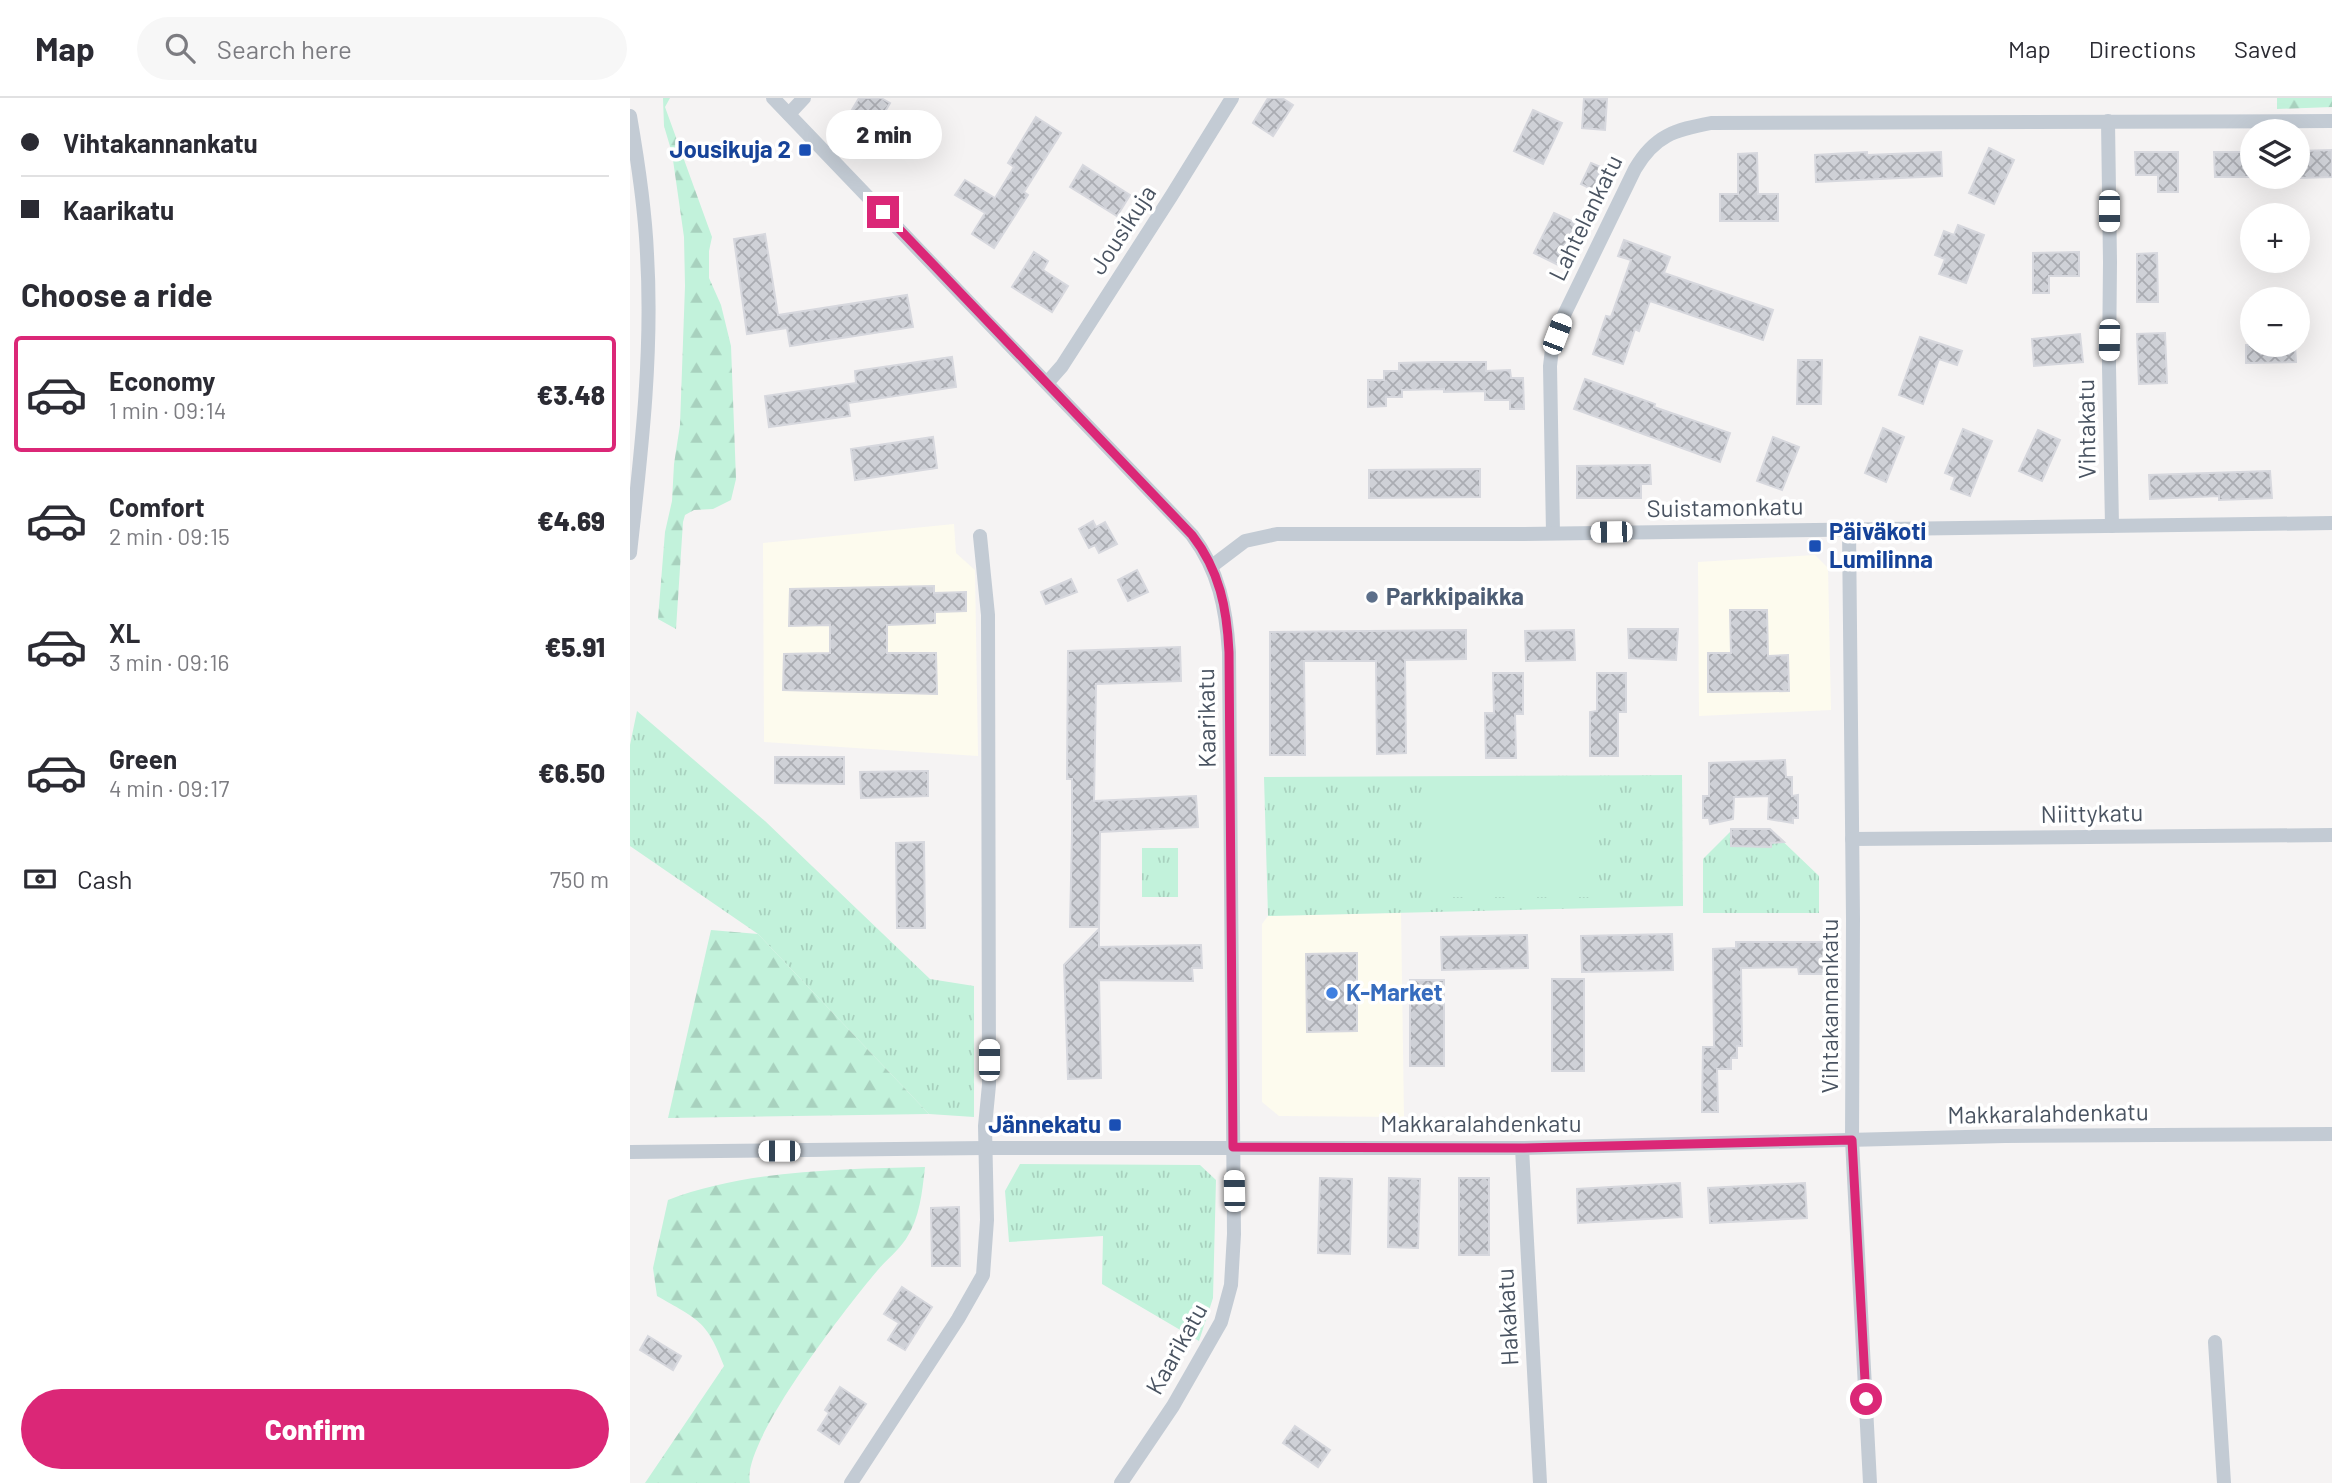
<!DOCTYPE html>
<meta charset="utf-8">
<style>
:root{--surface:#fff;--page:#f7f7f7;--text:#2b2b33;--muted:#7c7c81;--line:#e1e1e2;--accent:#db2777}
body{margin:0;font-family:Barlow,sans-serif;background:var(--page);color:var(--text);height:100vh;display:flex;flex-direction:column;font-size:26px;white-space:nowrap}
*{box-sizing:border-box;margin:0}
p{font-size:23px;color:var(--muted)}
.icon{flex:none;width:38px;height:38px;fill:none;stroke:currentColor;stroke-width:2;stroke-linecap:round;stroke-linejoin:round}
.map{position:relative;flex:1;overflow:hidden}
.sheet{display:flex;flex-direction:column;background:var(--surface);width:630px}
.sheet>*{flex:none}
.banner{display:grid;align-content:center;height:154px;padding:0 21px;background:var(--surface)}
.fabs{position:absolute;left:1610px;top:21px;display:grid;gap:14px}
.fabs a{display:grid;place-items:center;width:70px;height:70px;border-radius:50%;background:var(--surface);box-shadow:0 7px 28px #0002;font-size:35px}
.end{position:absolute;width:32px;height:32px;margin:-16px;border:9px solid #db2777;background:#fff;box-shadow:0 0 0 4px #fff}
.from{border-radius:50%}
.bubble{position:absolute;height:49px;border-radius:24px;background:var(--surface);box-shadow:0 7px 28px #0002;font-size:23px;font-weight:800;line-height:49px;text-align:center}
.car{position:absolute;width:21px;height:42px;margin:-21px -10px;border-radius:9px;box-shadow:0 0 5px 2px #0007;background:linear-gradient(#fff 24%,#345 0 40%,#fff 0 76%,#345 0 86%,#fff 0)}
.banner b{display:flex;align-items:center;gap:24px;height:66px;font-size:26px}
.banner b+b{border-top:2px solid var(--line)}
.banner i{width:18px;height:18px;background:var(--text)}
ul{padding:0;list-style:none}
li{display:flex;align-items:center;gap:21px;height:116px;margin:0 14px 10px;padding:0 7px;border:4px solid transparent;border-radius:7px}
li div{flex:1}
li b{display:block;font-size:26px}
li em{font-style:normal;font-weight:800}
li.current{border-color:var(--accent)}
li>.icon{width:63px;height:63px;stroke-width:1.5}
h2{padding:0 21px;font-size:32px;line-height:84px}
.pay{display:flex;align-items:center;gap:18px;height:77px;padding:0 21px;font-size:26px}
.pay p{margin-inline-start:auto}
.button{display:flex;gap:14px;margin-top:auto;padding:14px 21px}
.button a{flex:1;height:80px;border-radius:42px;background:var(--accent);color:#fff;font-size:28px;font-weight:800;line-height:80px;text-align:center}
header{display:flex;align-items:center;gap:42px;box-sizing:border-box;height:98px;padding:0 35px;background:var(--surface);border-bottom:2px solid var(--line)}
header strong{font-size:33px}
nav{display:flex;gap:38px;margin-inline-start:auto;font-size:24px}
.search{width:490px;height:63px;background:var(--page);display:flex;align-items:center;gap:18px;box-sizing:border-box;padding:0 24px;border-radius:38px;color:var(--muted);font-size:26px}
main{display:flex;flex:1;min-height:0}
.map>svg:first-child{display:block}
</style>
<header>
<strong>Map</strong>
<div class="search"><svg class="icon" aria-label="search" viewBox="0 0 24 24"><circle cx="10" cy="10" r="6"/><path d="M15 15l6 6"/></svg>Search here</div>
<nav><a>Map</a><a>Directions</a><a>Saved</a></nav>
</header>
<main>
<section class="sheet">
<div class="banner">
<b><i class="from"></i>Vihtakannankatu</b>
<b><i></i>Kaarikatu</b>
</div>
<h2>Choose a ride</h2>
<ul>
<li class="current"><svg class="icon" aria-label="car" viewBox="0 0 24 24"><path d="M5 17H2v-5l4-1 3-4h7l3 4 3 1v5h-3M9 17h6M6 11h13"/><circle cx="7" cy="17" r="2"/><circle cx="17" cy="17" r="2"/></svg><div><b>Economy</b><p>1 min · 09:14</p></div><em>€3.48</em></li>
<li><svg class="icon" aria-label="car" viewBox="0 0 24 24"><path d="M5 17H2v-5l4-1 3-4h7l3 4 3 1v5h-3M9 17h6M6 11h13"/><circle cx="7" cy="17" r="2"/><circle cx="17" cy="17" r="2"/></svg><div><b>Comfort</b><p>2 min · 09:15</p></div><em>€4.69</em></li>
<li><svg class="icon" aria-label="car" viewBox="0 0 24 24"><path d="M5 17H2v-5l4-1 3-4h7l3 4 3 1v5h-3M9 17h6M6 11h13"/><circle cx="7" cy="17" r="2"/><circle cx="17" cy="17" r="2"/></svg><div><b>XL</b><p>3 min · 09:16</p></div><em>€5.91</em></li>
<li><svg class="icon" aria-label="car" viewBox="0 0 24 24"><path d="M5 17H2v-5l4-1 3-4h7l3 4 3 1v5h-3M9 17h6M6 11h13"/><circle cx="7" cy="17" r="2"/><circle cx="17" cy="17" r="2"/></svg><div><b>Green</b><p>4 min · 09:17</p></div><em>€6.50</em></li>
</ul>
<div class="pay"><svg class="icon" aria-label="cash" viewBox="0 0 24 24"><path d="M3 7h18v10H3z"/><circle cx="12" cy="12" r="2"/></svg>Cash<p>750 m</p></div>
<div class="button"><a>Confirm</a></div>
</section>
<div class="map">
<svg width="1702" height="1385" viewBox="0 0 1702 1385">
<defs>
<pattern id="grass-tufts" width="24" height="20" patternUnits="userSpaceOnUse" patternTransform="scale(1.75)"><rect width="24" height="20" fill="#c2f2db"/><path d="M3 7l-1-3M5 7V3M7 7l1-3M15 17l-1-3M17 17v-4M19 17l1-3" fill="none" stroke="#a8d1be"/></pattern>
<pattern id="forest-firs" width="22" height="20" patternUnits="userSpaceOnUse" patternTransform="scale(1.75)"><rect width="22" height="20" fill="#c2f2db"/><path d="M5 1l3.5 6h-7zM16 11l3.5 6h-7z" fill="#a8d1be"/></pattern>
<pattern id="building-cross-hatch" width="8" height="8" patternUnits="userSpaceOnUse" patternTransform="scale(1.75)"><rect width="8" height="8" fill="#cfd1d7"/><path d="M0 0l8 8M0 8l8-8" fill="none" stroke="#aaacb2"/></pattern>
</defs>
<rect width="100%" height="100%" fill="#f5f3f3"/>
<g fill="#fdfbee">
<polygon points="324,426 326,455 345,472 348,658 134,644 133,445"/>
<polygon points="1185,457 1198,470 1201,612 1069,618 1068,464"/>
<polygon points="771,815 774,1019 649,1018 632,1004 632,826 638,818"/>
</g>
<g fill="url(#grass-tufts)">
<polygon points="7,613 135,723 300,881 344,888 344,1019 299,1016 128,836 0,748 0,647"/>
<polygon points="1052,677 1053,808 638,818 634,679"/>
<polygon points="1103,731 1140,731 1189,778 1189,815 1073,815 1073,761"/>
<rect x="512" y="750" width="36" height="49"/>
<polygon points="390,1066 570,1067 586,1082 583,1200 569,1243 472,1186 473,1138 379,1144 375,1093"/>
</g>
<g fill="url(#forest-firs)">
<polygon points="33,0 40,0 35,9 82,139 79,153 79,180 91,207 101,248 106,381 101,402 83,411 64,412 55,417 53,424 46,531 28,521 35,434 42,403 44,366 50,327 55,188 54,139 42,55 34,28"/>
<polygon points="1647,0 1702,0 1702,9 1647,11"/>
<polygon points="81,832 128,836 299,1016 38,1020"/>
<path d="M295,1069C292,1095 290,1119 276,1141C268,1153 256,1162 247,1173C219,1206 110,1345 120,1385H15L94,1268C77,1222 67,1221 27,1198L23,1170L38,1102C116,1072 212,1071 295,1069Z"/>
</g>
<rect fill="#c2f2db" x="797" y="687" width="172" height="112"/>
<g fill="url(#building-cross-hatch)" stroke="#d7d8de" stroke-width="2">
<polygon points="229,0 251,0 260,5 244,32 219,17"/>
<polygon points="638,0 652,0 663,7 643,38 623,25"/>
<polygon points="954,0 977,1 975,32 952,30"/>
<polygon points="903,12 932,25 913,66 884,53"/>
<polygon points="406,19 431,35 394,94 398,97 364,150 342,136 355,115 325,97 335,82 365,100 384,69 378,65"/>
<polygon points="1359,50 1384,62 1364,106 1339,95"/>
<polygon points="1702,52 1702,79 1668,80 1668,53"/>
<polygon points="1237,54 1237,57 1311,54 1312,78 1186,84 1185,57"/>
<polygon points="1505,54 1548,54 1548,94 1528,94 1528,77 1506,77"/>
<polygon points="1584,54 1622,54 1622,79 1585,79"/>
<polygon points="1127,55 1128,96 1148,96 1148,123 1090,123 1090,96 1108,96 1108,56"/>
<polygon points="961,65 973,70 963,92 951,86"/>
<polygon points="453,67 500,97 487,118 440,89"/>
<polygon points="924,115 948,126 928,167 904,155"/>
<polygon points="1328,127 1354,137 1336,185 1309,176 1315,161 1305,157 1314,133 1324,137"/>
<polygon points="135,136 148,217 277,197 283,229 160,248 157,230 117,236 104,141"/>
<polygon points="994,142 1040,159 1034,175 1143,212 1133,242 1020,203 1009,233 1005,231 993,266 963,256 976,218 981,219 1001,162 988,158"/>
<polygon points="404,154 418,163 413,172 438,188 422,214 382,189"/>
<polygon points="1449,154 1449,178 1419,178 1419,195 1403,195 1403,155"/>
<polygon points="1527,155 1528,204 1507,204 1507,156"/>
<polygon points="1535,235 1537,285 1509,286 1507,236"/>
<polygon points="1450,236 1453,264 1404,268 1402,241"/>
<polygon points="1290,239 1332,253 1327,267 1309,261 1293,306 1269,297"/>
<polygon points="1616,247 1665,247 1666,264 1616,265"/>
<polygon points="322,259 326,289 218,305 220,318 139,329 135,298 226,285 225,273"/>
<polygon points="1168,262 1192,262 1191,306 1167,306"/>
<polygon points="804,264 856,264 856,273 880,272 881,280 893,280 894,311 880,311 880,302 855,302 855,293 814,294 814,291 772,292 772,299 756,299 756,308 738,309 738,282 754,282 754,273 769,273 769,265"/>
<polygon points="955,281 1025,306 1024,309 1100,335 1090,364 944,311"/>
<polygon points="1253,330 1274,339 1256,384 1235,375"/>
<polygon points="1333,331 1362,343 1340,398 1321,391 1325,379 1315,375"/>
<polygon points="1408,332 1430,342 1412,383 1389,373"/>
<polygon points="303,339 307,370 225,382 221,351"/>
<polygon points="1143,339 1169,349 1152,392 1127,383"/>
<polygon points="1020,367 1021,386 1011,386 1011,400 947,400 947,368"/>
<polygon points="850,371 850,399 739,400 739,372"/>
<polygon points="1640,373 1642,400 1589,402 1589,398 1520,401 1519,377"/>
<polygon points="463,423 466,429 475,424 487,446 469,455 465,447 459,450 449,431"/>
<polygon points="507,472 518,494 498,503 488,482"/>
<polygon points="441,481 447,494 416,506 411,494"/>
<polygon points="304,488 304,495 336,494 336,513 305,514 305,525 257,527 257,555 306,555 307,596 153,592 154,556 200,555 200,527 159,528 160,491"/>
<polygon points="1100,512 1137,512 1138,558 1158,557 1159,593 1078,594 1078,555 1101,555"/>
<polygon points="998,531 1048,531 1046,562 999,560"/>
<polygon points="836,532 836,561 775,562 776,655 747,656 746,563 674,563 675,657 640,657 640,534"/>
<polygon points="944,532 945,562 896,563 895,533"/>
<polygon points="550,549 551,583 466,586 464,703 566,698 568,729 470,734 469,829 440,829 442,736 442,681 437,681 438,553"/>
<polygon points="863,575 893,575 893,616 885,616 886,660 856,660 855,615 864,615"/>
<polygon points="967,575 996,575 996,614 988,614 988,658 960,658 960,614 967,613"/>
<polygon points="145,659 214,659 214,686 145,685"/>
<polygon points="1155,662 1156,679 1162,679 1162,698 1168,697 1168,720 1163,720 1163,725 1138,721 1139,698 1104,699 1103,721 1080,726 1079,720 1073,720 1073,698 1079,698 1079,665"/>
<polygon points="298,673 298,698 231,700 230,674"/>
<polygon points="1101,731 1140,731 1154,744 1141,745 1141,749 1101,748"/>
<polygon points="294,744 295,830 267,830 266,745"/>
<polygon points="469,831 469,849 571,847 572,870 562,870 563,883 469,882 471,980 438,981 434,867"/>
<polygon points="1042,836 1043,872 952,874 951,838"/>
<polygon points="897,837 898,870 812,872 811,839"/>
<polygon points="1106,844 1200,844 1200,876 1169,876 1168,869 1111,870 1112,948 1107,948 1107,960 1101,960 1101,971 1087,971 1088,1014 1072,1014 1073,949 1084,949 1083,851 1106,850"/>
<polygon points="727,855 727,933 677,934 676,856"/>
<rect x="922" y="881" width="32" height="92"/>
<rect x="780" y="882" width="34" height="86"/>
<polygon points="690,1080 722,1081 720,1156 688,1155"/>
<polygon points="759,1080 790,1081 788,1150 758,1149"/>
<rect x="829" y="1080" width="30" height="77"/>
<polygon points="1050,1085 1052,1119 948,1125 947,1091"/>
<polygon points="1175,1085 1177,1120 1080,1125 1078,1090"/>
<polygon points="329,1109 330,1168 302,1168 301,1110"/>
<polygon points="272,1189 302,1209 275,1252 258,1242 269,1225 254,1216"/>
<polygon points="18,1238 51,1258 43,1272 10,1252"/>
<polygon points="210,1289 236,1306 209,1346 188,1332 199,1315 195,1312"/>
<polygon points="665,1328 700,1352 688,1369 653,1345"/>
</g>
<g fill="none" stroke-linecap="round" stroke-linejoin="round">
<g stroke="#c3cbd4" stroke-width="14">
<path d="M143,0L562,437C589,473 596,510 599,554L604,1136L601,1187L591,1224L543,1308L491,1385"/>
<polyline points="159,16 174,0"/>
<path d="M0,18C8,64 15,110 17,156C23,256 11,356 0,455"/>
<polyline points="1478,23 1480,164 1479,268 1482,428"/>
<polyline points="417,285 432,268 542,97 602,0"/>
<polyline points="1219,431 1223,821 1222,1042 1240,1385"/>
<path d="M923,435L920,268L922,251L933,219L1005,71C1025,37 1045,32 1081,25L1702,23"/>
<polyline points="582,468 615,443 647,436 894,436 1702,425"/>
<polyline points="1222,741 1702,737"/>
<polyline points="892,1050 910,1385"/>
<polyline points="0,1054 355,1050 892,1050 1375,1038 1702,1036"/>
<polyline points="1585,1244 1594,1385"/>
<polyline points="221,1385 328,1221 353,1177 357,1122 355,1028 359,987 358,517 350,438"/>
</g>
</g>
<g fill="none" stroke-linecap="round" stroke-linejoin="round">
<path stroke="#db2777" stroke-width="9" d="M253,114L562,437C590,473 597,511 599,554L603,1049L892,1050L1222,1042L1236,1301"/>
</g>
<g fill="#1a4fb4" stroke="#fff" stroke-width="2.5">
<rect x="168" y="45" width="14" height="14" rx="3.5"/>
<rect x="1178" y="441" width="14" height="14" rx="3.5"/>
<rect x="478" y="1020" width="14" height="14" rx="3.5"/>
</g>
<circle fill="#5c6f8a" stroke="#fff" stroke-width="2.5" cx="742" cy="499" r="7"/>
<circle fill="#3f7fe0" stroke="#fff" stroke-width="2.5" cx="702" cy="895" r="7"/>
<g text-anchor="middle" stroke-width="7" stroke-linejoin="round" paint-order="stroke">
<g font-size="24" font-weight="bold" fill="#164399" stroke="#fff" text-anchor="end">
<text x="161" y="60">Jousikuja 2</text>
<text x="1199" y="442" text-anchor="start">Päiväkoti<tspan x="1199" dy="28">Lumilinna</tspan></text>
<text x="471" y="1035">Jännekatu</text>
</g>
<g font-size="24" fill="#495361" stroke="#fff">
<text transform="translate(956 120) rotate(-64)" y="8">Lahtelankatu</text>
<text transform="translate(493 132) rotate(-57)" y="8">Jousikuja</text>
<text transform="translate(1457 331) rotate(-91)" y="8">Vihtakatu</text>
<text transform="translate(1095 410) rotate(-1)" y="8">Suistamonkatu</text>
<text transform="translate(577 620) rotate(-91)" y="8">Kaarikatu</text>
<text transform="translate(1462 716) rotate(-1)" y="8">Niittykatu</text>
<text transform="translate(1200 908) rotate(-90)" y="8">Vihtakannankatu</text>
<text transform="translate(1418 1016) rotate(-1)" y="8">Makkaralahdenkatu</text>
<text x="851" y="1034">Makkaralahdenkatu</text>
<text transform="translate(878 1219) rotate(-93)" y="8">Hakakatu</text>
<text transform="translate(547 1251) rotate(-61)" y="8">Kaarikatu</text>
</g>
<g font-size="24" font-weight="bold" fill="#4e5e75" stroke="#fff" text-anchor="start">
<text x="756" y="507">Parkkipaikka</text>
</g>
<g font-size="24" font-weight="bold" fill="#366cbe" stroke="#fff" text-anchor="start">
<text x="716" y="903">K-Market</text>
</g>
</g>
</svg>
<div class="fabs">
<a><svg class="icon" aria-label="layers" viewBox="0 0 24 24"><path d="M12 4l9 5-9 5-9-5zM3 14l9 5 9-5"/></svg></a>
<a>+</a>
<a>−</a>
</div>
<i class="end from" style="left:1236px;top:1301px"></i>
<i class="end" style="left:253px;top:114px"></i>
<div class="bubble" style="left:196px;top:12px;width:116px">2 min</div>
<i class="car" style="left:1479px;top:113px;rotate:180deg"></i>
<i class="car" style="left:927px;top:236px;rotate:21deg"></i>
<i class="car" style="left:1479px;top:242px;rotate:181deg"></i>
<i class="car" style="left:981px;top:434px;rotate:269deg"></i>
<i class="car" style="left:359px;top:962px;rotate:0deg"></i>
<i class="car" style="left:149px;top:1053px;rotate:270deg"></i>
<i class="car" style="left:604px;top:1093px;rotate:359deg"></i>
</div>
</main>
